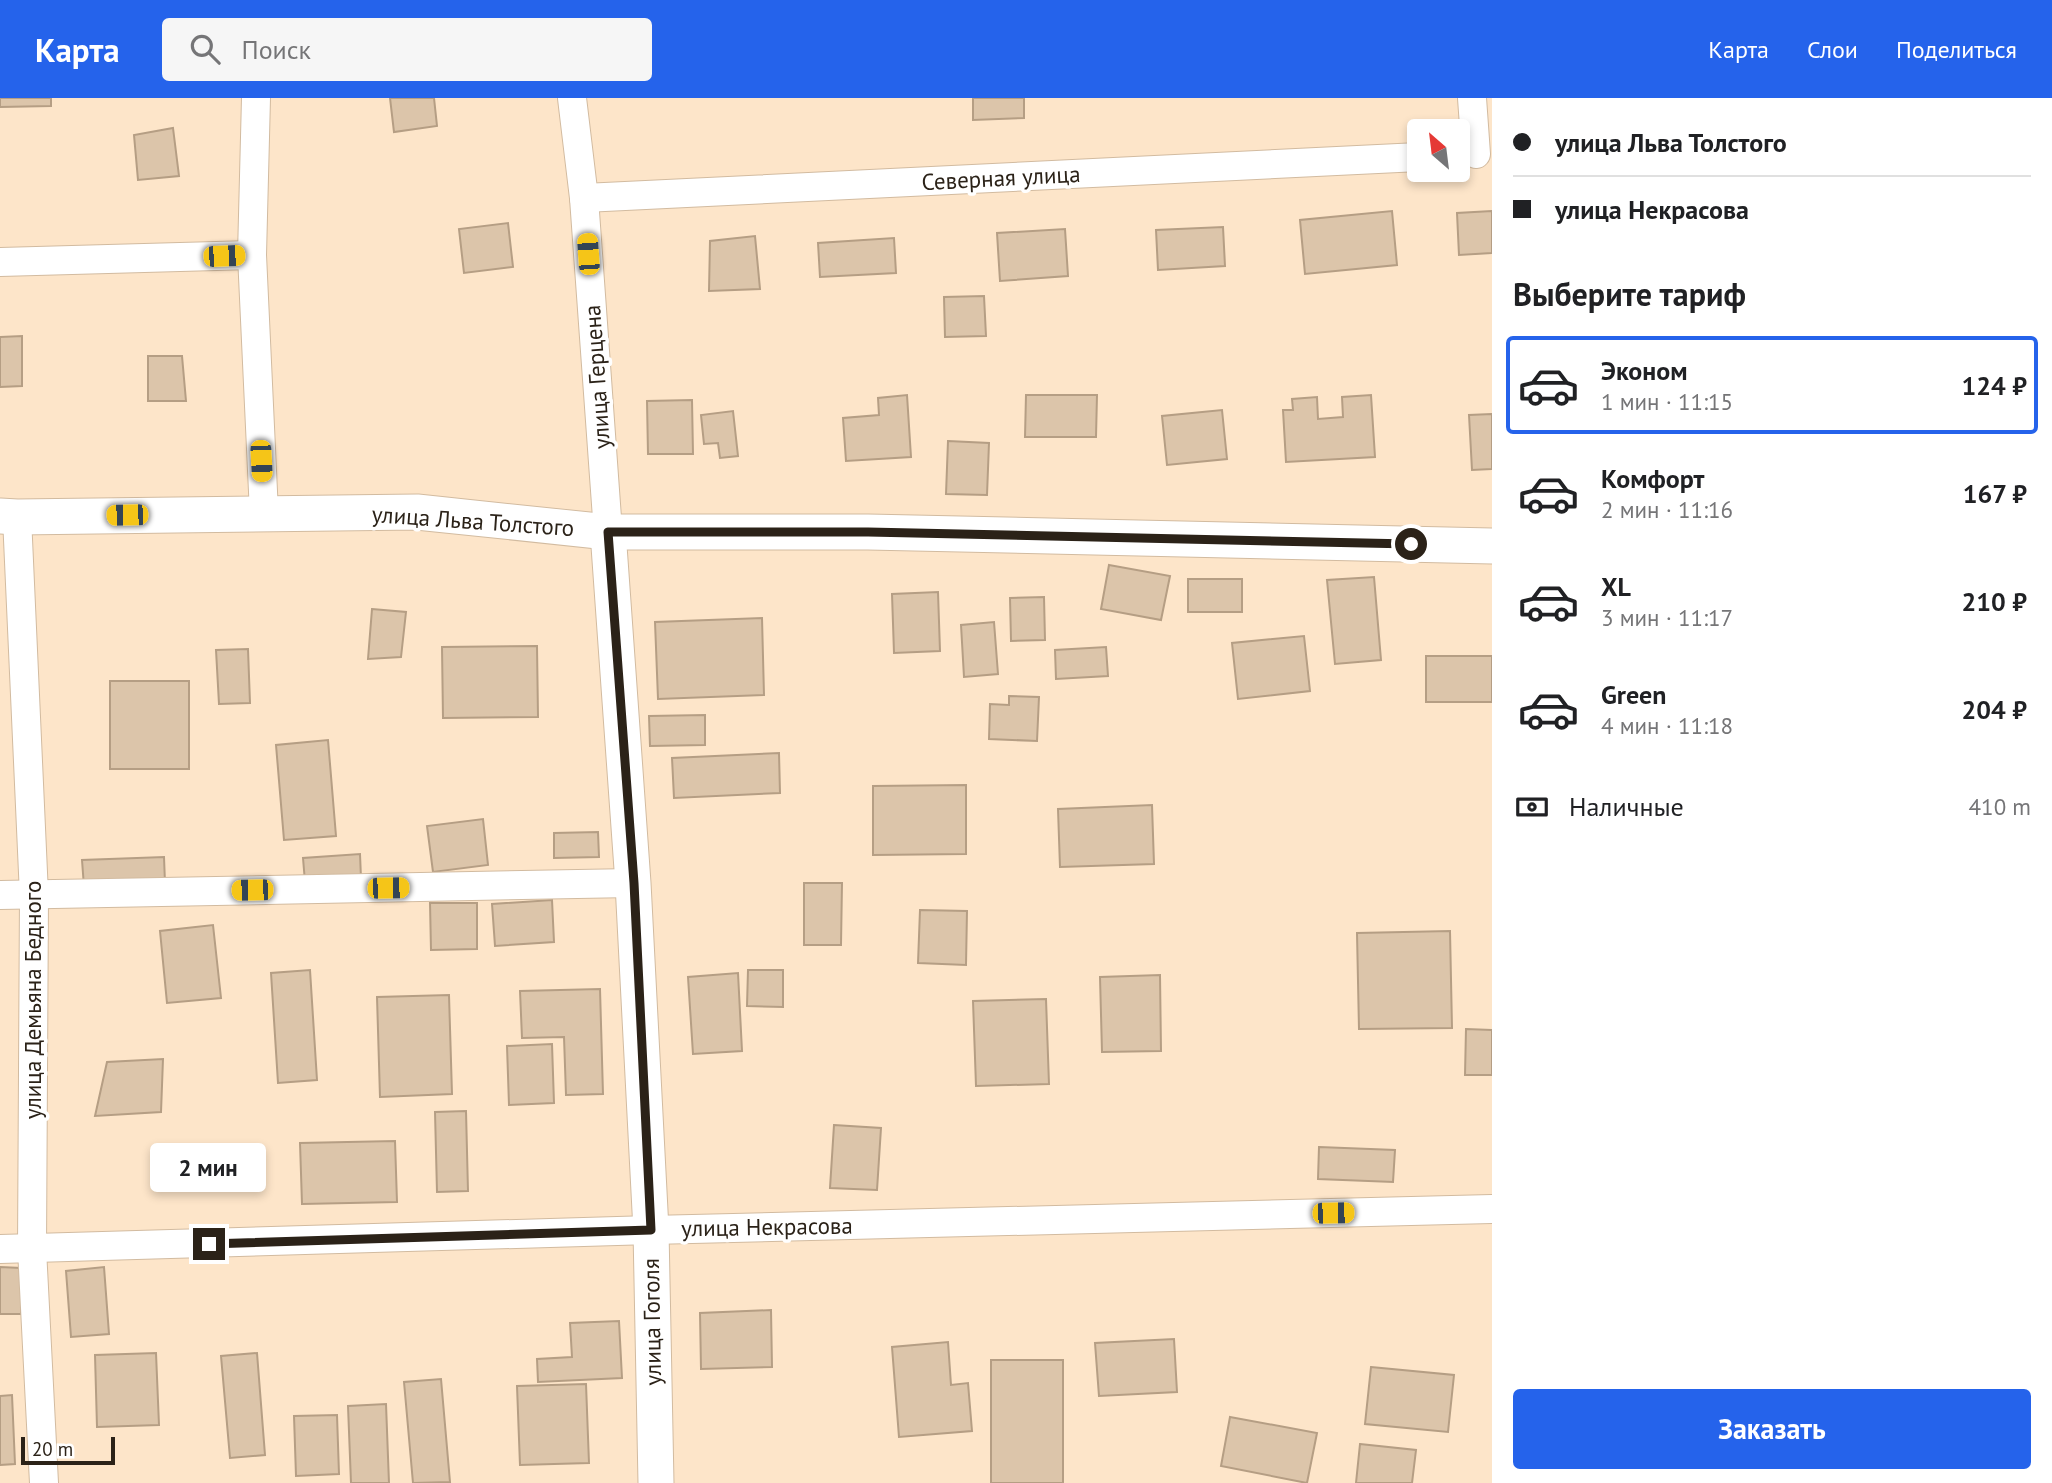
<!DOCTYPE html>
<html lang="ru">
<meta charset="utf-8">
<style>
:root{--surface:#fff;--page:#f6f6f6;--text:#202124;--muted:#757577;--line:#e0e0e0;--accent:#2563eb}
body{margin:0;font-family:"PT Sans",sans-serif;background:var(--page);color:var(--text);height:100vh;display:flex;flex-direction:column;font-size:26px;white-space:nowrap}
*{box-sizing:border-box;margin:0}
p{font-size:23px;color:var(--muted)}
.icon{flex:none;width:38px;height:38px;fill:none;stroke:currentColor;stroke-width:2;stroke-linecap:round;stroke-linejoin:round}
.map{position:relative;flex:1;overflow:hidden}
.details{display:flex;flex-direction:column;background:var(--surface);width:560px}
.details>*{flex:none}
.guide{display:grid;align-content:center;height:154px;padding:0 21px;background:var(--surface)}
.needle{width:46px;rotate:332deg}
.fabs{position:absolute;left:1407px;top:21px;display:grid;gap:14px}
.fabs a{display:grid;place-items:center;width:63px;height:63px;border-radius:7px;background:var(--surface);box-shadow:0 4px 10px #0003;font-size:35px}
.scale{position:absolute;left:21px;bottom:18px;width:94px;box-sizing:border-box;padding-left:7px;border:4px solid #2b2218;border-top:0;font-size:19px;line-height:24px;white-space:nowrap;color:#2b2218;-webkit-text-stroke:5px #fff;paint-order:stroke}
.end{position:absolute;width:32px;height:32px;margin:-16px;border:9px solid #2b2218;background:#fff;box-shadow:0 0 0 4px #fff}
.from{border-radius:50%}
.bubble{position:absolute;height:49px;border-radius:7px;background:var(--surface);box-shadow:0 4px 10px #0003;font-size:23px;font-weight:700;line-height:49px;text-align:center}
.car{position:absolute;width:21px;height:42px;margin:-21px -10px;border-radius:9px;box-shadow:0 0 5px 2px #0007;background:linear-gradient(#f5c518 24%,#345 0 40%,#f5c518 0 76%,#345 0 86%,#f5c518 0)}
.guide b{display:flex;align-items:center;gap:24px;height:66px;font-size:26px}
.guide b+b{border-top:2px solid var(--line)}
.guide i{width:18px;height:18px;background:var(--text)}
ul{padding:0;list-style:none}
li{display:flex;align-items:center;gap:21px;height:98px;margin:0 14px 10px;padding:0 7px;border:4px solid transparent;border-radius:7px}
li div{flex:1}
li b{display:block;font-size:26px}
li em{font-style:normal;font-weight:700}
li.on{border-color:var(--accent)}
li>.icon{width:63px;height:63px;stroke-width:1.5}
h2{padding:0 21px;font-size:32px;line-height:84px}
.pay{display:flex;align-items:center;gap:18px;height:77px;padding:0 21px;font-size:26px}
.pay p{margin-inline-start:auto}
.primary-button{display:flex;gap:14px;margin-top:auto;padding:14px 21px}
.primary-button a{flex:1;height:80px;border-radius:7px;background:var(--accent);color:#fff;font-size:28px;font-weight:700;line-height:80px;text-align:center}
header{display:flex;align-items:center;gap:42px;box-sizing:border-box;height:98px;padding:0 35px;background:var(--accent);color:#fff}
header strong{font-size:33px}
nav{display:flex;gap:38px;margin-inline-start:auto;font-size:24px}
.search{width:490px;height:63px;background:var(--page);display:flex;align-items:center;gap:18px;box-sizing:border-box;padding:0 24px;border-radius:7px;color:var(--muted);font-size:26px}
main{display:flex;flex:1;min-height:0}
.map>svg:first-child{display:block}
</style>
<header>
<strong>Карта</strong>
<div class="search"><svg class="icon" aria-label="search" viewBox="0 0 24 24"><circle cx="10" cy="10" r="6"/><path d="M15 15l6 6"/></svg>Поиск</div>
<nav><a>Карта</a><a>Слои</a><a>Поделиться</a></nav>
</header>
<main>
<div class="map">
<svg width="1492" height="1385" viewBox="0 0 1492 1385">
<rect width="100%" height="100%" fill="#fde5c9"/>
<g fill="#dcc5aa" stroke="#b59e84" stroke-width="2">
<polygon points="0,0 51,0 51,8 0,9"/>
<polygon points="390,0 434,0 437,28 394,34"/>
<polygon points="973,0 1024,0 1024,20 973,22"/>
<polygon points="173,30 179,78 138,82 134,37"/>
<polygon points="1392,113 1397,167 1305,176 1300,122"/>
<polygon points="1492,113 1492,155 1459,157 1457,115"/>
<polygon points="508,125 513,169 464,175 459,131"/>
<polygon points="1223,129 1225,168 1158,172 1156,132"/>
<polygon points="1065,131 1068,178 1000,183 997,135"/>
<polygon points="755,138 760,191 709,193 710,143"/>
<polygon points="894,140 896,175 820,179 818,145"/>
<polygon points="984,198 986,238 945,239 944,199"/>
<polygon points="22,238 22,288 0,289 0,239"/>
<polygon points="148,258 182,258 186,303 148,303"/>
<polygon points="907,297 911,359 846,363 843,320 879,317 878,300"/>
<polygon points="1026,297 1097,297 1096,339 1025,339"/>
<polygon points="1371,297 1375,359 1286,364 1283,312 1293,312 1292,301 1317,299 1318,321 1343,319 1342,299"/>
<polygon points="692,302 693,356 648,356 647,303"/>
<polygon points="1222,312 1227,361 1167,367 1162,318"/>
<polygon points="733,313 738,358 720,360 718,345 704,346 701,317"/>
<polygon points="1492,316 1492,371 1472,372 1469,317"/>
<polygon points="948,343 989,345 987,397 946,396"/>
<polygon points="1109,467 1170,478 1161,522 1101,511"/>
<polygon points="1374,479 1381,562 1335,566 1327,482"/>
<rect x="1188" y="481" width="54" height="33"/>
<polygon points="938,494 940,553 894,555 892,496"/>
<polygon points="1044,499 1045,542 1011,543 1010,500"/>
<polygon points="372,511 406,514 401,559 368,561"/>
<polygon points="762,520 764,597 658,601 655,524"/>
<polygon points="994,524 998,576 964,579 961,527"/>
<polygon points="1304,538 1310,593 1238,601 1232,545"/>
<polygon points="537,548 538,619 443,620 442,549"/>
<polygon points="1106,549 1108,578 1056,581 1055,552"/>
<polygon points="248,551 250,605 219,606 216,552"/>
<rect x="1426" y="558" width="66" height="46"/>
<rect x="110" y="583" width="79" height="88"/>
<polygon points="1009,598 1039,599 1037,643 989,641 990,606 1009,607"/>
<polygon points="705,617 705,647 650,648 649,618"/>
<polygon points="328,642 336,738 284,742 276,647"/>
<polygon points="779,655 780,695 674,700 672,660"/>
<polygon points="966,687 966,756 873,757 873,688"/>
<polygon points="1152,707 1154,766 1060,769 1058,711"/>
<polygon points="483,721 488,767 433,774 427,728"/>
<polygon points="598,734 599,759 554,760 554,735"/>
<polygon points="360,756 361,780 305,784 303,760"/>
<polygon points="164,759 165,785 84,789 82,762"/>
<polygon points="804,785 842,785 841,847 804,847"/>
<polygon points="552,802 554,844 495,848 492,806"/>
<polygon points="430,805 477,805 477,851 431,852"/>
<polygon points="920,812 967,813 966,867 918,865"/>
<polygon points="213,827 221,900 167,905 160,833"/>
<polygon points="1450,833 1452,930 1359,931 1357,835"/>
<polygon points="310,872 317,982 278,985 271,875"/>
<polygon points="748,872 783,872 783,909 747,908"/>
<polygon points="738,875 742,953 693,956 688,879"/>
<polygon points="1160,877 1161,953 1102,954 1100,879"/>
<polygon points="600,891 603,996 566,997 564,939 522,940 520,893"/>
<polygon points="449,897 452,996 380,999 377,899"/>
<polygon points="1046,901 1049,986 976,988 973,903"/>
<polygon points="1466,931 1492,932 1492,977 1465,977"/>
<polygon points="552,946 554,1005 509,1007 507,948"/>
<polygon points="163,961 161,1014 95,1018 107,964"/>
<polygon points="466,1013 468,1093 437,1094 435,1014"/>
<polygon points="834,1027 881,1030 877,1092 830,1090"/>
<polygon points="395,1043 397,1104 302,1106 300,1045"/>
<polygon points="1319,1049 1395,1052 1393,1084 1318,1081"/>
<polygon points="0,1169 21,1170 21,1216 0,1216"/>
<polygon points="104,1169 109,1236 71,1239 66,1173"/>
<polygon points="771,1212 772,1269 701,1271 700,1215"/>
<polygon points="619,1223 622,1280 538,1284 537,1261 572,1259 570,1225"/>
<polygon points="1174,1241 1177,1294 1099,1298 1095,1245"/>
<polygon points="948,1244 951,1287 968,1285 972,1333 899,1339 892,1249"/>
<polygon points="156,1255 159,1327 97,1329 95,1257"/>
<polygon points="257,1255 265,1357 230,1360 221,1258"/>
<rect x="991" y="1262" width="72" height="123"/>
<polygon points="1371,1269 1454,1277 1448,1334 1365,1326"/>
<polygon points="441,1281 450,1384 413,1385 404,1284"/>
<polygon points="586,1286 589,1365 520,1367 517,1288"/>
<polygon points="12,1297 15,1366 0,1367 0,1298"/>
<polygon points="386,1306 389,1385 351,1385 348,1308"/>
<polygon points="337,1317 339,1376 296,1378 294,1318"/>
<polygon points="1230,1319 1317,1335 1307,1385 1221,1368"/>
<polygon points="1360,1346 1416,1352 1412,1385 1356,1385"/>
</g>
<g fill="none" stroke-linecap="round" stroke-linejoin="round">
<defs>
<g id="minor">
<polyline points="256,0 252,157 264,415"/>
<polyline points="572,0 584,100 608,434"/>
<polyline points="1472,0 1476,56"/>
<polyline points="584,100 1419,59"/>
<polyline points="0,164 252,157"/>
<polyline points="17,419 34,797 32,1151 44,1385"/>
<polyline points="0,797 633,785"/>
<polyline points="0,1151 651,1132 1492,1111"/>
</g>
<g id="tertiary">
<polyline points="0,418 17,419 417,414 608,434 868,434 1492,448"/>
<polyline points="608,434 633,785 651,1132 656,1385"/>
</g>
</defs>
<use href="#minor" stroke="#d2bba0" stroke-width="30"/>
<use href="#tertiary" stroke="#d2bba0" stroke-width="37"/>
<use href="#minor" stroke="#fff" stroke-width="28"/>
<use href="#tertiary" stroke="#fff" stroke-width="35"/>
</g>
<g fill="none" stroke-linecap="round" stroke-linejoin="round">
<polyline stroke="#2b2218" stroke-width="9" points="209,1146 651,1132 634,785 608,434 868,434 1411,446"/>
</g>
<g text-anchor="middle" stroke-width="7" stroke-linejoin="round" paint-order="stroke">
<g font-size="23" fill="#2b2218" stroke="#fff">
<text transform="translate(1001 80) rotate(-3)" y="8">Северная улица</text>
<text transform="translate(597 279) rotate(-94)" y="8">улица Герцена</text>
<text transform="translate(473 423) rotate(4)" y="8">улица Льва Толстого</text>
<text transform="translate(33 902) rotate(-90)" y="8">улица Демьяна Бедного</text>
<text transform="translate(767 1129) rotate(-1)" y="8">улица Некрасова</text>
<text transform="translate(652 1224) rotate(-91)" y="8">улица Гоголя</text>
</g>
</g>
</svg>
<div class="fabs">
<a><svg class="needle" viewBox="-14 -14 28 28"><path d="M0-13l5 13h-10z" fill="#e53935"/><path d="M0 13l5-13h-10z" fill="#757577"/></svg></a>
</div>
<div class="scale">20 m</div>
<i class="end from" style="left:1411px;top:446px"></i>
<i class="end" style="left:209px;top:1146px"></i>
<div class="bubble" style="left:150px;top:1045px;width:116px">2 мин</div>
<i class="car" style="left:588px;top:156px;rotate:356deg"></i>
<i class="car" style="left:224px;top:158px;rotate:88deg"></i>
<i class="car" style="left:261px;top:363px;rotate:177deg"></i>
<i class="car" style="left:127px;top:417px;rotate:269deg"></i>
<i class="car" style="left:388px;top:790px;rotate:89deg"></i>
<i class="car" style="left:252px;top:792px;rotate:269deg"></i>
<i class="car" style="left:1333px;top:1115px;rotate:89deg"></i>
</div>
<section class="details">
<div class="guide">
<b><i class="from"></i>улица Льва Толстого</b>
<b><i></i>улица Некрасова</b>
</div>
<h2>Выберите тариф</h2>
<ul>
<li class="on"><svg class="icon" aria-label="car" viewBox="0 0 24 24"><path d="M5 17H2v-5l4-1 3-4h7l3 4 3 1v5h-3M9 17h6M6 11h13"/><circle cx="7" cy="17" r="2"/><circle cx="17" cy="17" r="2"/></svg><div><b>Эконом</b><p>1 мин · 11:15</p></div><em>124 ₽</em></li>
<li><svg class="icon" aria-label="car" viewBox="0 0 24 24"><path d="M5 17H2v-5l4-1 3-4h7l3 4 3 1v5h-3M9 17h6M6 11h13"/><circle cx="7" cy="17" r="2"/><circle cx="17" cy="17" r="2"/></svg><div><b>Комфорт</b><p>2 мин · 11:16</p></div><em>167 ₽</em></li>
<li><svg class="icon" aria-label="car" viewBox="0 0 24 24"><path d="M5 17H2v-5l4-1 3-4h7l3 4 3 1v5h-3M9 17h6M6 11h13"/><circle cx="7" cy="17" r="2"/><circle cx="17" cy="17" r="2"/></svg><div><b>XL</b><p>3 мин · 11:17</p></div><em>210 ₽</em></li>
<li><svg class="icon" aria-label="car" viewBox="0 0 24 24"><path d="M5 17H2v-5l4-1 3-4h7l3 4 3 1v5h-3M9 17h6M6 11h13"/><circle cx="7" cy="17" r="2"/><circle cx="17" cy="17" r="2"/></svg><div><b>Green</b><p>4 мин · 11:18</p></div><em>204 ₽</em></li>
</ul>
<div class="pay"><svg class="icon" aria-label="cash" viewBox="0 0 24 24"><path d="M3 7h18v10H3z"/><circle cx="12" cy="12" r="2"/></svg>Наличные<p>410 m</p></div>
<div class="primary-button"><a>Заказать</a></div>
</section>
</main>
